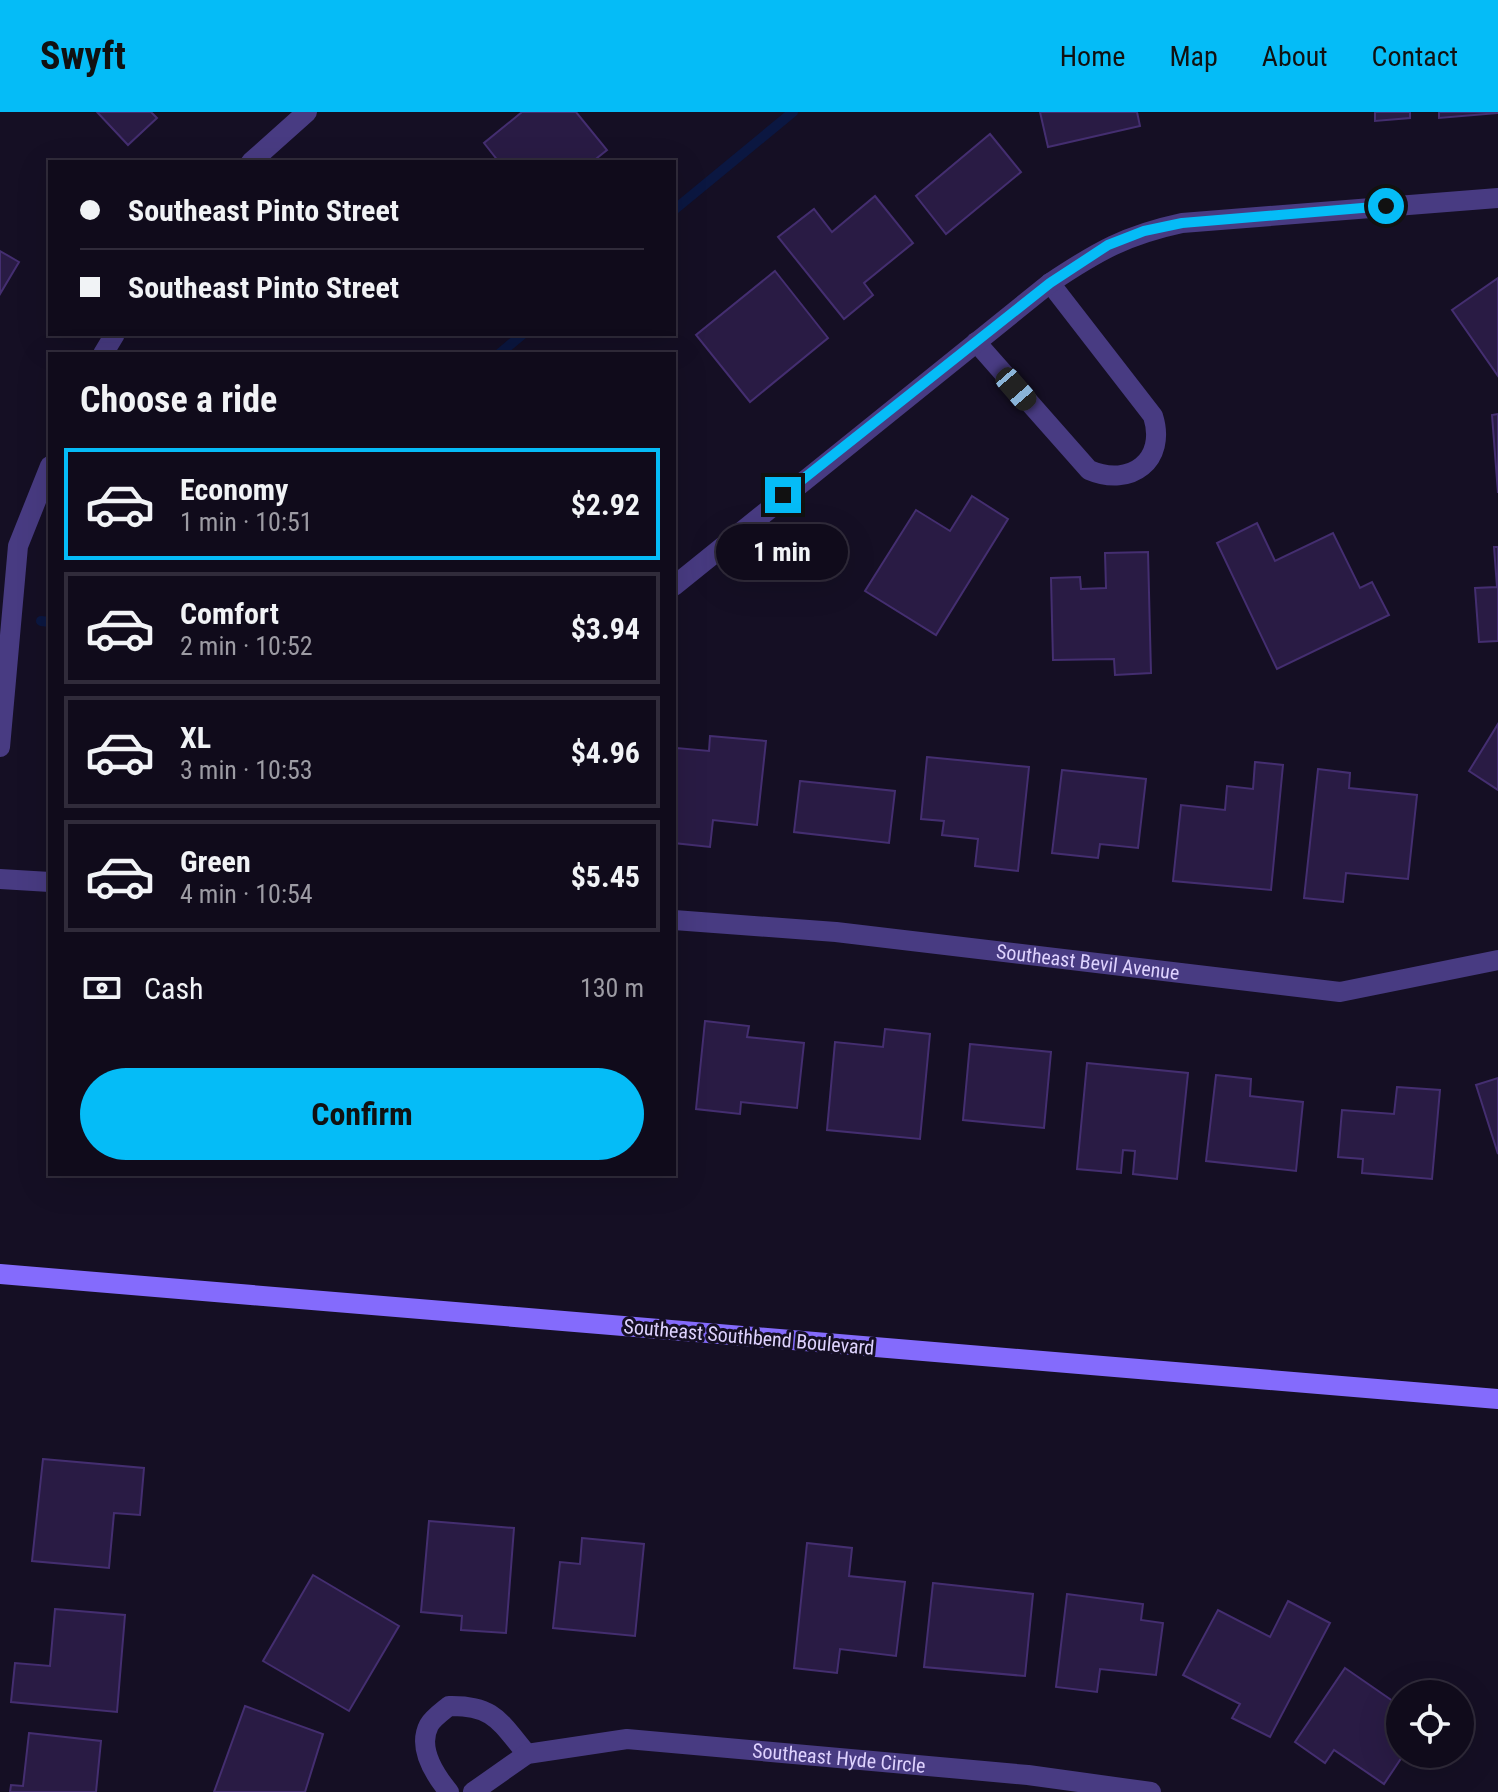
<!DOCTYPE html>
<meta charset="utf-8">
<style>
:root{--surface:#100b1b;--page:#191424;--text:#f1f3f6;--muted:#9c9ba3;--line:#302b3a;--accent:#05bcf7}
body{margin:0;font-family:"Roboto Condensed",sans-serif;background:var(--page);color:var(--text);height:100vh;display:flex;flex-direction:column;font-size:30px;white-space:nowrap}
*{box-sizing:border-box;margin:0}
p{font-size:26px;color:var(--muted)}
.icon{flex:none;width:44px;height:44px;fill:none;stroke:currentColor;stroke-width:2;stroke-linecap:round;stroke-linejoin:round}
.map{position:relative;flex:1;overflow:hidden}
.sheet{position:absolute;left:48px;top:240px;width:628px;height:824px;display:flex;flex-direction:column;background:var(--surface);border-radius:0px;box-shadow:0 8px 32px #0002,0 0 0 2px var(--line)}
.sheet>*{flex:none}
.banner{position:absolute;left:48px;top:48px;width:628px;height:176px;border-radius:0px;box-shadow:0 8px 32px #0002,0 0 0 2px var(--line);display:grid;align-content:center;height:176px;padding:0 32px;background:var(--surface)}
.controls{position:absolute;left:1386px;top:1568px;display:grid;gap:16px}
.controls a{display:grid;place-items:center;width:88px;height:88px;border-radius:50%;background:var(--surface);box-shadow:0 8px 32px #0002,0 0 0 2px var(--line);font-size:40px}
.end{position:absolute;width:36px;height:36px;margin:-18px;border:10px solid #05bcf7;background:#111;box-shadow:0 0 0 4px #111}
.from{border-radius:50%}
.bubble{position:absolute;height:56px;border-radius:28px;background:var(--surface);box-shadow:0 8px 32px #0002,0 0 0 2px var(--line);font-size:26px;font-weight:700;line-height:56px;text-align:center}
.car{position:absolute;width:24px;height:48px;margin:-24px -12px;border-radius:10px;box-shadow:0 0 6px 2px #0007;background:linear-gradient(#222 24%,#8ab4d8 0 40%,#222 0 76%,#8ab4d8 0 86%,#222 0)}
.banner b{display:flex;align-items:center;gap:28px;height:76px;font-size:30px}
.banner b+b{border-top:2px solid var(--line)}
.banner i{width:20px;height:20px;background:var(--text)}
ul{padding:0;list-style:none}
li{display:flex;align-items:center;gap:24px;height:112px;margin:0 16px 12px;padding:0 16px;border:4px solid var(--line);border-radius:0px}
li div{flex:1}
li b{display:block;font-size:30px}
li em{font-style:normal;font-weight:700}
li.on{border-color:var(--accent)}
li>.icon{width:72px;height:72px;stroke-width:1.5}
h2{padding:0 32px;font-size:36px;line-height:96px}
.pay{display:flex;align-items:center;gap:20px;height:88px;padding:0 32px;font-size:30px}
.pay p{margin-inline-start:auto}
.button{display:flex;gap:16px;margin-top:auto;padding:16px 32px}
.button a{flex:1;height:92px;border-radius:48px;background:var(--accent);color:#111;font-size:32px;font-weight:700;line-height:92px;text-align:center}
header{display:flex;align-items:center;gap:48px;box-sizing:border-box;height:112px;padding:0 40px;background:var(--accent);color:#111}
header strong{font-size:38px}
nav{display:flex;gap:44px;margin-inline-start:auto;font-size:28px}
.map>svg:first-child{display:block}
</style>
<header>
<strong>Swyft</strong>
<nav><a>Home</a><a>Map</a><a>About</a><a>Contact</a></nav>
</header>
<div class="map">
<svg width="1498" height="1680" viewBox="0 0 1498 1680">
<rect width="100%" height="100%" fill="#150f24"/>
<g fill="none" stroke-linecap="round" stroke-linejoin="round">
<g stroke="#0b1741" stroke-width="10">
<polyline points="674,98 793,0"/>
<polyline points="499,242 523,222"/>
<polyline points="41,509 50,510"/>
</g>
</g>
<g fill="#291b44" stroke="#442e70" stroke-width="2">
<polygon points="97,0 151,0 157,6 128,33"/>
<polygon points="522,0 576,0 607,38 592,50 499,50 484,31"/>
<polygon points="1040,0 1137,0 1140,14 1048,35"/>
<polygon points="1375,0 1410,0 1410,6 1375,9"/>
<polygon points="1439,0 1498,0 1498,1 1439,6"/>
<polygon points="990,22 1021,60 946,122 916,84"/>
<polygon points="875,84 913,131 864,171 873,183 844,207 778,125 814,97 832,120"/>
<polygon points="0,139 19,150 0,182"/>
<polygon points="775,159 828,226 750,290 696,223"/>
<polygon points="1498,166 1498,264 1452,198"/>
<polygon points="1498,302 1498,381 1492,303"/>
<polygon points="972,384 1008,407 936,523 865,479 916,398 950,419"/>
<polygon points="1257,411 1275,449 1333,421 1360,476 1372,470 1389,503 1277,557 1217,431"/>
<polygon points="1494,435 1498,435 1498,529 1479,530 1475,476 1497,475"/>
<polygon points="1148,440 1151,561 1115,563 1114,547 1053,548 1051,466 1080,465 1081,477 1106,476 1105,441"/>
<polygon points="1498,612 1498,678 1469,659"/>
<polygon points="710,624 766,629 757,713 713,708 710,735 674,731 677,636 709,639"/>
<polygon points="927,645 1029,655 1018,759 975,754 978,727 942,723 944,709 921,707"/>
<polygon points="1255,650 1283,653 1271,778 1173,769 1181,693 1225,698 1227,674 1253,677"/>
<polygon points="1318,657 1350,661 1349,676 1417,683 1408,767 1346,761 1343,790 1304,786"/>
<polygon points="1062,658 1146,667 1138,736 1100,732 1098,746 1052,741"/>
<polygon points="800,669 895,679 889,731 794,720"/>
<polygon points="705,909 749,914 747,925 804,931 797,996 741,990 740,1002 696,997"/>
<polygon points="885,917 930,922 920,1027 827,1018 835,930 883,935"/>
<polygon points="970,932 1051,940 1044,1016 963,1008"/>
<polygon points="1087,951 1188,961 1177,1067 1133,1062 1135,1039 1123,1038 1121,1061 1077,1057"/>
<polygon points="1216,963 1251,967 1250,984 1303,990 1296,1059 1206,1049"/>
<polygon points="1498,966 1498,1042 1476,973"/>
<polygon points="1397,975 1440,978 1432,1067 1362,1061 1363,1047 1338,1045 1342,998 1394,1002"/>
<polygon points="43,1347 144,1356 140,1403 114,1401 109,1456 32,1449"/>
<polygon points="429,1409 514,1416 506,1521 461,1518 462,1504 421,1500"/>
<polygon points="582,1426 644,1432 635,1524 553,1516 560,1450 580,1452"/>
<polygon points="807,1431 852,1436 849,1464 905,1470 896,1544 840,1537 837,1561 794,1556"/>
<polygon points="313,1463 399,1514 349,1599 263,1549"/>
<polygon points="933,1471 1033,1482 1025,1564 924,1555"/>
<polygon points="1067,1482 1143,1492 1141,1508 1163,1511 1156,1563 1100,1557 1097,1580 1056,1575"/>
<polygon points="1288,1489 1330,1511 1270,1625 1232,1606 1240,1592 1183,1563 1218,1498 1270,1525"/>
<polygon points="55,1497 125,1503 117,1600 11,1590 15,1551 50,1554"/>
<polygon points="1345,1556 1400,1594 1400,1642 1404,1642 1384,1672 1334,1638 1325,1651 1295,1630"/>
<polygon points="245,1594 323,1622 305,1680 214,1680"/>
<polygon points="29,1621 101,1629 96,1680 10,1680 11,1673 23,1674"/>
</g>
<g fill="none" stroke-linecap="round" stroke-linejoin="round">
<g stroke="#483b82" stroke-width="20">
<polyline points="251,50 307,0"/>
<path d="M976,230L1089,358C1131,376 1167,348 1153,304L1050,171"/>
<polyline points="103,242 115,222"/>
<path d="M674,474L1050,171C1098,139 1126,123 1182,111L1498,86"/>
<polyline points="0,635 18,434 50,354"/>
<polyline points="0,767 50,770"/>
<path id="s1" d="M674,808L836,820L1340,880L1498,848"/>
<path d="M449,1680C435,1663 417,1636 429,1613C433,1606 443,1599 449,1594C494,1593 500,1610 527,1642"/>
<path id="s2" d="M473,1680L527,1642L627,1627L1028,1663L1151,1680"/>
</g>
<polyline stroke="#846bfc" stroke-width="20" points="0,1162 1498,1287"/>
</g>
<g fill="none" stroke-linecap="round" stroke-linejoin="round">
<polyline stroke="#05bcf7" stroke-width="10" points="783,383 1050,171 1108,133 1144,119 1182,111 1386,94"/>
</g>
<g text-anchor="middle" stroke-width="6" stroke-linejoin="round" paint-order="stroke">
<g font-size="20" fill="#ded2fe" stroke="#150f24">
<text dy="7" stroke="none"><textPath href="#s1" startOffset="416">Southeast Bevil Avenue</textPath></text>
<text transform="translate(749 1225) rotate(5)" y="7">Southeast Southbend Boulevard</text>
<text dy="7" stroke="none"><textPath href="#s2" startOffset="380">Southeast Hyde Circle</textPath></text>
</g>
</g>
</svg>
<div class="controls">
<a><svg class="icon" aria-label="locate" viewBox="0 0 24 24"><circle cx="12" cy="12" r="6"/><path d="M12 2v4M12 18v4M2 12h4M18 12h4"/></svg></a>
</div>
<i class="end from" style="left:1386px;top:94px"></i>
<i class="end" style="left:783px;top:383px"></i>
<div class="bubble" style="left:716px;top:412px;width:132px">1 min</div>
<i class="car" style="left:1016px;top:277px;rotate:139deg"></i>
<div class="banner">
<b><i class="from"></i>Southeast Pinto Street</b>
<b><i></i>Southeast Pinto Street</b>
</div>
<section class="sheet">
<h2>Choose a ride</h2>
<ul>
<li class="on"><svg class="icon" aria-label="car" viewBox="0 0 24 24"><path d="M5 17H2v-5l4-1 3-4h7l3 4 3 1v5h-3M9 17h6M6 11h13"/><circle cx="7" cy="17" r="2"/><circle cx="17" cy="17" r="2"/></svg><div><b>Economy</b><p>1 min · 10:51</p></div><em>$2.92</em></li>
<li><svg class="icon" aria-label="car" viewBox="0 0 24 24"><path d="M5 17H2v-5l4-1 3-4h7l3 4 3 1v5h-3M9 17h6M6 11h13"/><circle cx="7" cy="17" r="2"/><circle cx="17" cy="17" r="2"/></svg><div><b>Comfort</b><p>2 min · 10:52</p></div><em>$3.94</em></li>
<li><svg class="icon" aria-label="car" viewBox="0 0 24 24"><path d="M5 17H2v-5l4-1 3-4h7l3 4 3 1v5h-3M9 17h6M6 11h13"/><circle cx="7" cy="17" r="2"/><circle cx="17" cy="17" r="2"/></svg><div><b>XL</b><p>3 min · 10:53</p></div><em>$4.96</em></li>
<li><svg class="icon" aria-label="car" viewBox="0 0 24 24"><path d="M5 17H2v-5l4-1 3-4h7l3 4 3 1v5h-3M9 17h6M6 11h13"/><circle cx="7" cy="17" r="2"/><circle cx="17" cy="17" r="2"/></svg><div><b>Green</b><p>4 min · 10:54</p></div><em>$5.45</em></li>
</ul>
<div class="pay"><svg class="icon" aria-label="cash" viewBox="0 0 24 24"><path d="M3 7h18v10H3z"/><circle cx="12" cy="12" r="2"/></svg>Cash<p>130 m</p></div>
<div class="button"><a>Confirm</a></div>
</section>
</div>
